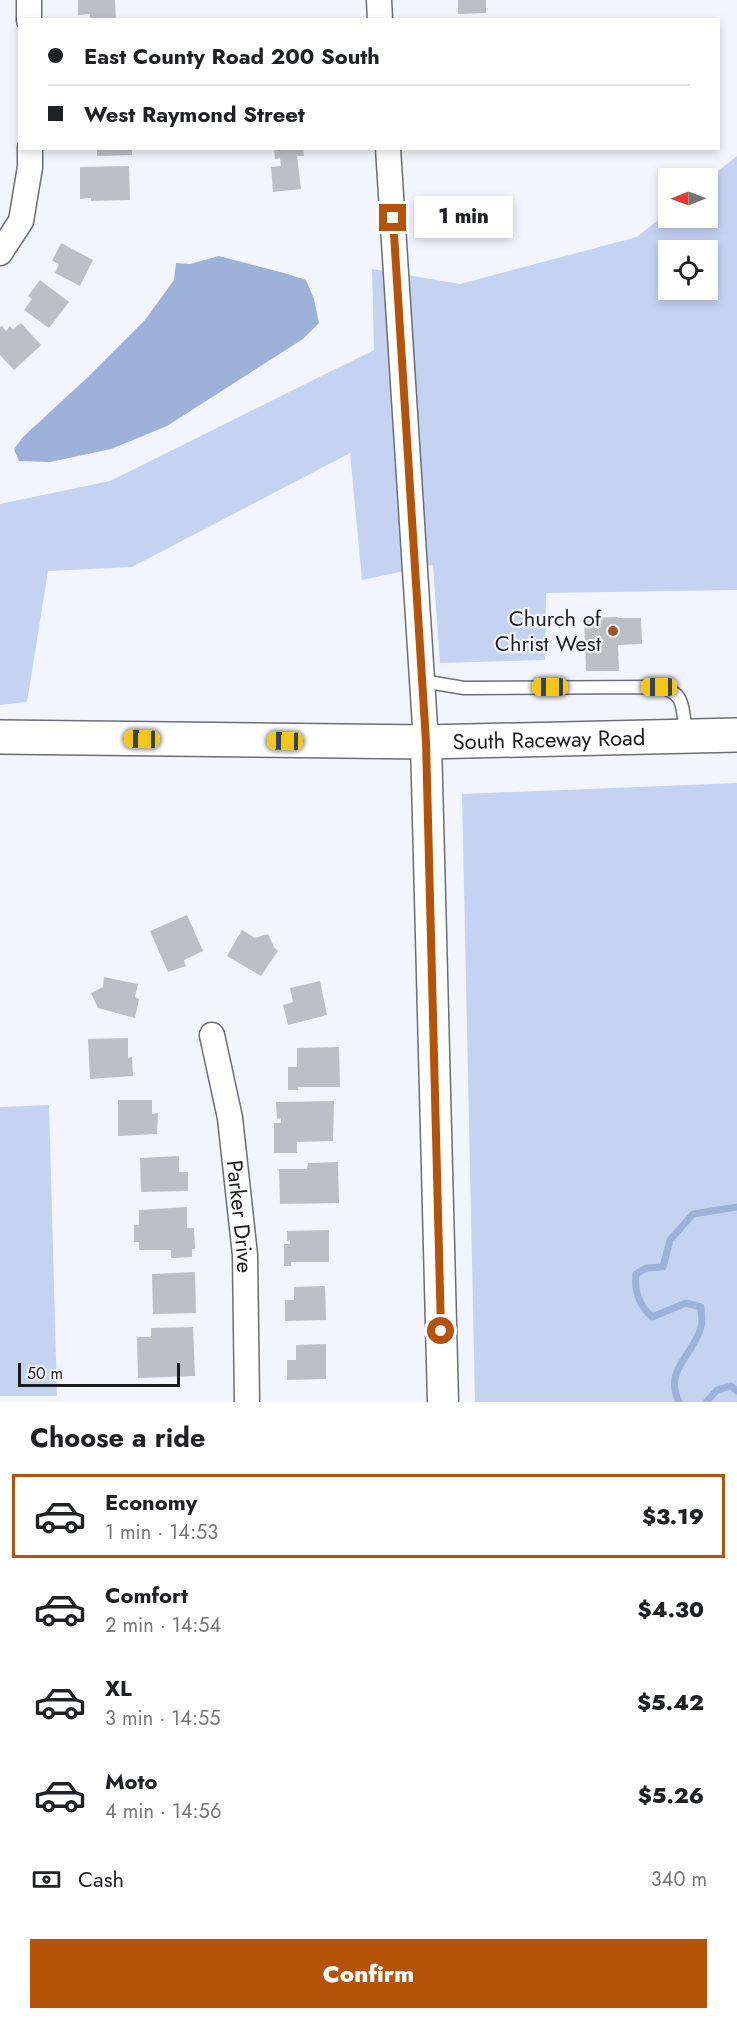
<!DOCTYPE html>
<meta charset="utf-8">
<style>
:root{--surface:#fff;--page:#f2f2f2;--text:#202124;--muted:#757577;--line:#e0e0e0;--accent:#b45309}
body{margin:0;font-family:Jost,sans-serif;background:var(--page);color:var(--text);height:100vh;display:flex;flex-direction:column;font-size:22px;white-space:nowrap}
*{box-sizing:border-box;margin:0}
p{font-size:20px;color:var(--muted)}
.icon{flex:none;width:33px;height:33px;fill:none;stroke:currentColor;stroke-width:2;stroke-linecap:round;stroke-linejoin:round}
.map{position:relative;height:1402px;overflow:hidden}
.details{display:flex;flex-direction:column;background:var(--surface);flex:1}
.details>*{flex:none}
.banner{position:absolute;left:18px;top:18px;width:702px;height:132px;border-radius:0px;box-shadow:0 3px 9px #0003;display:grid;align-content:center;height:132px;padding:0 30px;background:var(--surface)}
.needle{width:39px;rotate:269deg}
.fabs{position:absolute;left:658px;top:168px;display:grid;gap:12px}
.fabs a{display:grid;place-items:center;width:60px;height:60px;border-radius:0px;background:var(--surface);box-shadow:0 3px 9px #0003;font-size:30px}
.scale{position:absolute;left:18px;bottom:15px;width:162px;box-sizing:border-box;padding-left:6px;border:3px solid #1c1d20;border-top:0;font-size:16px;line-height:21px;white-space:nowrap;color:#1c1d20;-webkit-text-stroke:4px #f2f5fd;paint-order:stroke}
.end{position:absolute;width:27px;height:27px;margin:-14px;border:8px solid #b45309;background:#fff;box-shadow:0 0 0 3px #fff}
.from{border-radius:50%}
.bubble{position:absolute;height:42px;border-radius:0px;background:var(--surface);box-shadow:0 3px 9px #0003;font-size:20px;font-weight:800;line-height:42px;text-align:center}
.car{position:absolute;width:18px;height:36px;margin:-18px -9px;border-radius:8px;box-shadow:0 0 4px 2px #0007;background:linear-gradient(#f5c518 24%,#345 0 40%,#f5c518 0 76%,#345 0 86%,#f5c518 0)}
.banner b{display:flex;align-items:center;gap:21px;height:57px;font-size:22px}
.banner b+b{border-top:2px solid var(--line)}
.banner i{width:15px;height:15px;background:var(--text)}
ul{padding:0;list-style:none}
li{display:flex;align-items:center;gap:18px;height:84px;margin:0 12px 9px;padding:0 18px;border:3px solid transparent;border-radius:0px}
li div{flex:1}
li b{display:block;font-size:22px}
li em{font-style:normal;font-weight:800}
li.current{border-color:var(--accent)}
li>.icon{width:54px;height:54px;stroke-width:1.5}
h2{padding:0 30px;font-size:27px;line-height:72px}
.pay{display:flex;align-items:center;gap:15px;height:66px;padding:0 30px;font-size:22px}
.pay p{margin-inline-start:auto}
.action{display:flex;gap:12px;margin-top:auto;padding:12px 30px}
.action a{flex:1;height:69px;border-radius:0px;background:var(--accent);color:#fff;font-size:24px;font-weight:800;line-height:69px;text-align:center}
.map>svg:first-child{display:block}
</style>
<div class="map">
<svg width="737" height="1402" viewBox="0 0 737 1402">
<rect width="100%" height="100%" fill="#f2f5fd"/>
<g fill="#c4d3f2" fill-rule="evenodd">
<path d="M737,156V590L546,593L545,660L440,663L433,565L362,580L350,453L132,567L48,571L27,702L0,705V504L110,481L374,350L372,269L460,284L637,237L669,211V218H708V179ZM669,250H708V290H669Z"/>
<polygon points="737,783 737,1402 475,1402 462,794"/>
<polygon points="49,1105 57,1396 0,1396 0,1107"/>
</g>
<polygon fill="#9eb1d8" points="219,256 284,273 306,280 314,299 319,323 303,339 167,426 111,449 50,462 19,461 14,449 23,437 89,376 145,320 174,280 176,263 190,264"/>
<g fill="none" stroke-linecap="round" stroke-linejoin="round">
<g stroke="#9eb1d8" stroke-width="7">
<path d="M679,1402C663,1370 694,1355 701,1327C703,1321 701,1313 701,1307L686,1303L652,1317C639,1305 634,1292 636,1274L646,1268L663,1267L670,1240L693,1214L737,1207"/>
<polyline points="706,1402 717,1390 731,1386 737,1391"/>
</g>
</g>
<g fill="#bcbfc7">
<polygon points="78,0 115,0 116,20 90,20 90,14 78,15"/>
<polygon points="458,0 486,0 486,13 458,14"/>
<polygon points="97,148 132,148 132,155 97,156"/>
<polygon points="274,148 303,148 304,156 297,156 301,189 273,192 271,167 281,166 280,158 275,159"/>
<polygon points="129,166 130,200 91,201 91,198 80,199 80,167"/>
<polygon points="61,243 93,260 80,286 55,273 59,264 52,261"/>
<polygon points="40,280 69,302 49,328 24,310 32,299 28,296"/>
<polygon points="21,323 41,345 14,370 0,355 0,327 2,326 6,331 10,326 13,329"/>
<polygon points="618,617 618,618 641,618 642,644 618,645 619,671 586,671 584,618"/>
<polygon points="187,915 203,951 184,960 186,966 168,972 150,931"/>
<polygon points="242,930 255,938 268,934 274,947 278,951 261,976 227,956"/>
<polygon points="104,977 138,984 135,997 139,999 135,1018 98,1008 91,993 103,987"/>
<polygon points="320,981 327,1015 288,1025 283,1005 293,1002 290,988"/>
<polygon points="128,1038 128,1058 132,1057 133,1076 90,1079 88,1039"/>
<polygon points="339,1047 340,1087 298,1087 298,1090 288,1090 288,1067 297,1067 297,1048"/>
<polygon points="118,1100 152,1100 152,1114 158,1113 157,1134 118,1136"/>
<polygon points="334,1101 333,1141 297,1142 297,1153 274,1153 274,1123 281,1123 281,1118 277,1119 276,1102"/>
<polygon points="179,1156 179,1172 188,1172 188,1191 141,1192 140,1158"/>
<polygon points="338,1162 339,1203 280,1204 279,1169 307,1169 308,1163"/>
<polygon points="187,1207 187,1228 194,1228 195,1249 192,1249 192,1257 171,1258 171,1250 139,1250 139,1242 134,1242 134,1225 139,1225 139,1210"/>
<polygon points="329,1230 329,1262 291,1262 291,1266 284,1266 284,1244 290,1244 290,1240 287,1241 287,1231"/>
<polygon points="195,1272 196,1313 153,1314 152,1274"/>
<polygon points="325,1286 326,1320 285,1321 285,1300 294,1300 294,1287"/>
<polygon points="193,1327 195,1376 138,1378 137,1337 151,1337 151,1328"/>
<polygon points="326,1344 326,1379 287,1380 287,1360 296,1360 296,1345"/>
</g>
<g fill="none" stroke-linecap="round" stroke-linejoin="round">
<defs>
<path id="service" d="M422,681L464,688L659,687C687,692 682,711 686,735"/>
<g id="minor">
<polyline points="29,0 29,20"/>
<polyline points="379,0 380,20"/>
<polyline points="388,148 426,742"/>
<polyline points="0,253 21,221 30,167 30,148"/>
<path id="s1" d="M212,1035L230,1118L245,1255L247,1402"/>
</g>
<polyline id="tertiary" points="426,742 443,1402"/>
<g id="secondary">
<path id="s2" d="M0,737L426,742L737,735"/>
</g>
</defs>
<use href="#service" stroke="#6b6e75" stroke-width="15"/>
<use href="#minor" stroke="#6b6e75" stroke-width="27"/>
<use href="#tertiary" stroke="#6b6e75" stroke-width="33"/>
<use href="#secondary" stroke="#6b6e75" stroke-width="36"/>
<use href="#service" stroke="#fff" stroke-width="12"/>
<use href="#minor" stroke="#fff" stroke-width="24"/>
<use href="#tertiary" stroke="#fff" stroke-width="30"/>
<use href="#secondary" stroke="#fff" stroke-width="33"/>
</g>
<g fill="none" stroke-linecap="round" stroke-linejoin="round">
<polyline stroke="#b45309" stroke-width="8" points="393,218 426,742 441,1331"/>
</g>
<circle fill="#9a5825" stroke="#f2f5fd" stroke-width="2" cx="613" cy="631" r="6"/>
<g text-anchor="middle" stroke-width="4.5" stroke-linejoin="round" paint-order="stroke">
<g font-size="22" fill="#1c1d20" stroke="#f2f5fd" text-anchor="end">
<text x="601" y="626">Church of<tspan x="601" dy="25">Christ West</tspan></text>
</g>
<g font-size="22" fill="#1c1d20" stroke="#f2f5fd">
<text dy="8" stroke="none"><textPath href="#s2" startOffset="549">South Raceway Road</textPath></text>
<text dy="8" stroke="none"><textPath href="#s1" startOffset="184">Parker Drive</textPath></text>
</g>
</g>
</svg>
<div class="fabs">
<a><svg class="needle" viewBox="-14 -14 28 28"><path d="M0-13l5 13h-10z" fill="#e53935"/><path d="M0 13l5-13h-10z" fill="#757577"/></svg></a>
<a><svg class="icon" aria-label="locate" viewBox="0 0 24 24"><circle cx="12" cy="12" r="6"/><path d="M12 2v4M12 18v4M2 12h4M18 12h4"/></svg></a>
</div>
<div class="scale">50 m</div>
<i class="end from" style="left:441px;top:1331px"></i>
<i class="end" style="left:393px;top:218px"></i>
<div class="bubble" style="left:414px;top:196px;width:99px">1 min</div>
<i class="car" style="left:550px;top:687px;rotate:270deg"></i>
<i class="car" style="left:659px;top:687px;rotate:270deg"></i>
<i class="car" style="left:142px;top:739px;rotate:271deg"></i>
<i class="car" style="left:285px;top:741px;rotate:271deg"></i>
<div class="banner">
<b><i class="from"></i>East County Road 200 South</b>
<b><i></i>West Raymond Street</b>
</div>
</div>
<section class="details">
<h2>Choose a ride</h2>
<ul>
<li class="current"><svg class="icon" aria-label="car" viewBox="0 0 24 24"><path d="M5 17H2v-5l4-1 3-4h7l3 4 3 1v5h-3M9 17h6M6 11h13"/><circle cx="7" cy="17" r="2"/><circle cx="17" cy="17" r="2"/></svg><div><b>Economy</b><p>1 min · 14:53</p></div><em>$3.19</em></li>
<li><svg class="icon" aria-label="car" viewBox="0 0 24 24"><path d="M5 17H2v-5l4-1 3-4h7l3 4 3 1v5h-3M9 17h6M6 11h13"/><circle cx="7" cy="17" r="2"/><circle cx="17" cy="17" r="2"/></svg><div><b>Comfort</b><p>2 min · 14:54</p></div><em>$4.30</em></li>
<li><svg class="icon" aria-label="car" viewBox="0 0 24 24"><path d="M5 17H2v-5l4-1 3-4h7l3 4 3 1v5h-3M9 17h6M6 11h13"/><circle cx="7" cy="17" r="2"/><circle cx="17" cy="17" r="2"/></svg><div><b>XL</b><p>3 min · 14:55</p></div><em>$5.42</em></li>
<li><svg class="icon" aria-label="car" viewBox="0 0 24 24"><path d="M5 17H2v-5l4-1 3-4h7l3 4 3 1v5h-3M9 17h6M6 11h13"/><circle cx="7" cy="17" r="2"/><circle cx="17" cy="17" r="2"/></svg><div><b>Moto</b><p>4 min · 14:56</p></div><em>$5.26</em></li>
</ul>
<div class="pay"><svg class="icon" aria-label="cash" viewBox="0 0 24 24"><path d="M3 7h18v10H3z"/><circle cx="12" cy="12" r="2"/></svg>Cash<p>340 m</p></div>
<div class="action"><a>Confirm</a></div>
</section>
